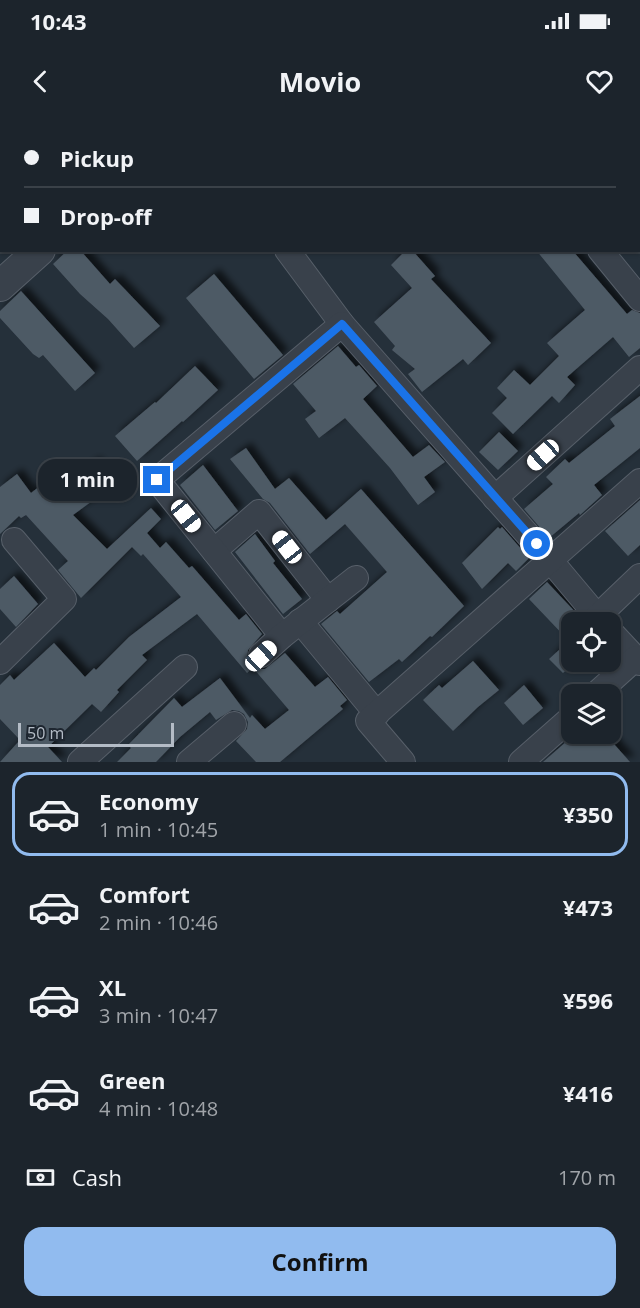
<!DOCTYPE html>
<meta charset="utf-8">
<style>
:root{--surface:#1c242c;--page:#252c34;--text:#f1f3f6;--muted:#a0a4a9;--line:#3a4148;--accent:#91bbef}
body{margin:0;font-family:"Open Sans",sans-serif;background:var(--page);color:var(--text);height:100vh;display:flex;flex-direction:column;font-size:22px;white-space:nowrap}
*{box-sizing:border-box;margin:0}
p{font-size:20px;color:var(--muted)}
.icon{flex:none;width:33px;height:33px;fill:none;stroke:currentColor;stroke-width:2;stroke-linecap:round;stroke-linejoin:round}
.map{position:relative;height:642px;overflow:hidden}
.drawer{display:flex;flex-direction:column;background:var(--surface);flex:1}
.drawer>*{flex:none}
.guide{position:absolute;left:0px;top:0px;width:640px;height:132px;box-shadow:0 2px 4px #0004,0 0 0 2px var(--line);display:grid;align-content:center;height:132px;padding:0 24px;background:var(--surface)}
.buttons{position:absolute;left:561px;top:492px;display:grid;gap:12px}
.buttons a{display:grid;place-items:center;width:60px;height:60px;border-radius:12px;background:var(--surface);box-shadow:0 2px 4px #0004,0 0 0 2px var(--line);font-size:30px}
.scale{position:absolute;left:18px;bottom:15px;width:156px;box-sizing:border-box;padding-left:6px;border:3px solid #b4bcc6;border-top:0;font-size:16px;line-height:21px;white-space:nowrap;color:#b4bcc6;-webkit-text-stroke:4px #1e2630;paint-order:stroke}
.end{position:absolute;width:27px;height:27px;margin:-14px;border:8px solid #1a73e8;background:#fff;box-shadow:0 0 0 3px #fff}
.from{border-radius:50%}
.bubble{position:absolute;height:42px;border-radius:18px;background:var(--surface);box-shadow:0 2px 4px #0004,0 0 0 2px var(--line);font-size:20px;font-weight:700;line-height:42px;text-align:center}
.car{position:absolute;width:18px;height:36px;margin:-18px -9px;border-radius:8px;box-shadow:0 0 4px 2px #0007;background:linear-gradient(#fff 24%,#345 0 40%,#fff 0 76%,#345 0 86%,#fff 0)}
.guide b{display:flex;align-items:center;gap:21px;height:57px;font-size:22px}
.guide b+b{border-top:2px solid var(--line)}
.guide i{width:15px;height:15px;background:var(--text)}
ul{padding:10px 0 0;list-style:none}
li{display:flex;align-items:center;gap:18px;height:84px;margin:0 12px 9px;padding:0 12px;border:3px solid transparent;border-radius:18px}
li div{flex:1}
li b{display:block;font-size:22px}
li em{font-style:normal;font-weight:700}
li.selected{border-color:var(--accent)}
li>.icon{width:54px;height:54px;stroke-width:1.5}
.pay{display:flex;align-items:center;gap:15px;height:66px;padding:0 24px;font-size:22px}
.pay p{margin-inline-start:auto}
.primary-button{display:flex;gap:12px;margin-top:auto;padding:12px 24px}
.primary-button a{flex:1;height:69px;border-radius:18px;background:var(--accent);color:#111;font-size:24px;font-weight:700;line-height:69px;text-align:center}
.status{display:flex;justify-content:space-between;align-items:center;height:42px;padding:0 30px;background:var(--surface);direction:ltr}
.status svg{height:16px;fill:currentColor}
header{display:flex;justify-content:space-between;align-items:center;height:78px;padding:0 24px;background:var(--surface);font-size:27px;font-weight:700}
.map>svg:first-child{display:block}
</style>
<div class="status"><b>10:43</b><svg viewBox="0 0 49 12"><path d="M0 12V9h3v3zM5 12V6h3v6zM10 12V3h3v9zM15 12V0h3v12zM26 1h20v11H26zM47 4h2v5h-2z"/></svg></div>
<header><svg class="icon" aria-label="back" viewBox="0 0 24 24"><path d="M15 5l-7 7 7 7"/></svg>Movio<svg class="icon" aria-label="heart" viewBox="0 0 24 24"><path d="M12 20l-8-8c-3-5 5-10 8-4 3-6 11-1 8 4z"/></svg></header>
<div class="map">
<svg width="640" height="642" viewBox="0 0 640 642">
<defs>
<filter id="shadow"><feDropShadow dx="5.5" dy="-5.5" stdDeviation="3" flood-color="#0009"/></filter>
</defs>
<rect width="100%" height="100%" fill="#25303a"/>
<g fill="#4e5a65" filter="url(#shadow)">
<polygon points="68,130 80,130 110,164 115,159 160,206 134,228 108,199 80,174 53,144"/>
<polygon points="406,130 412,130 435,156 431,159 491,223 468,245 463,239 422,272 408,254 415,249 392,230 395,226 374,202 412,168 391,145"/>
<polygon points="536,130 572,130 627,194 632,190 640,193 640,228 629,237 613,217 567,257 575,265 559,283 552,276 513,314 492,293 507,278 497,268 514,250 530,265 559,236 547,223 585,190"/>
<polygon points="214,154 283,235 254,259 186,178"/>
<polygon points="21,171 95,253 75,271 43,235 39,238 33,234 0,198 0,191"/>
<polygon points="338,226 356,247 359,245 377,266 363,279 413,337 429,325 445,342 424,357 435,372 418,385 390,348 345,298 319,318 305,299 316,291 293,264"/>
<polygon points="195,246 218,270 183,302 182,301 137,341 115,316 155,282 156,283"/>
<polygon points="640,276 640,328 594,365 602,375 580,395 579,393 549,418 524,389 553,364 546,357 565,339 569,343 615,306 610,299"/>
<polygon points="499,312 518,331 498,350 479,332"/>
<polygon points="246,328 275,369 289,358 326,400 361,369 464,486 432,517 430,516 402,542 399,539 369,562 321,504 337,491 340,494 387,452 345,404 310,434 270,383 263,379 230,339"/>
<polygon points="95,342 103,352 111,346 121,360 73,395 107,429 151,388 161,399 147,413 160,428 166,422 189,448 192,446 239,500 246,494 262,514 248,530 247,539 251,545 257,549 265,549 285,533 315,567 328,557 347,580 340,586 343,589 280,642 256,642 236,621 247,609 248,602 244,594 239,591 232,590 216,600 210,592 180,617 156,642 117,642 131,628 128,625 174,578 182,587 220,558 250,598 252,595 265,609 289,590 253,548 247,553 197,494 142,535 147,540 117,570 119,572 101,592 92,584 48,627 62,642 0,642 20,620 0,599 0,565 10,555 14,560 54,523 85,557 94,548 96,550 129,517 181,477 143,434 141,436 132,427 81,478 58,450 68,441 26,395 21,398 19,396 0,414 0,367 17,354 31,373 45,362 53,372"/>
<polygon points="203,345 238,391 215,410 180,365"/>
<polygon points="640,380 640,425 628,436 605,411"/>
<polygon points="498,407 500,409 502,407 529,438 516,451 508,443 482,469 462,443"/>
<polygon points="255,414 275,441 273,443 302,479 283,494 235,432"/>
<polygon points="14,456 38,484 16,507 0,489 0,469"/>
<polygon points="547,462 579,496 572,502 572,545 563,553 549,539 569,521 529,479"/>
<polygon points="473,541 499,570 478,587 453,611 423,580 439,565 442,568"/>
<polygon points="524,565 543,588 523,605 504,583"/>
<polygon points="575,614 605,614 630,642 543,642"/>
</g>
<g fill="none" stroke-linecap="round" stroke-linejoin="round">
<defs>
<g id="minor">
<polyline points="560,2 562,0"/>
<polyline points="287,130 342,204 550,440 602,502"/>
<polyline points="600,130 640,179"/>
<polyline points="495,378 640,248"/>
<polyline points="214,431 259,392 328,480"/>
<polyline points="597,497 640,456"/>
<polyline points="300,501 377,594"/>
<polyline points="610,511 640,543"/>
<polyline points="282,516 157,360 342,204"/>
<polyline points="261,535 282,516 356,458"/>
<polyline points="0,542 64,479 14,420"/>
<polyline points="596,574 636,538"/>
<polyline points="80,642 185,547"/>
<polyline points="189,642 234,604"/>
<polyline points="403,642 368,601 640,361"/>
<polyline points="521,642 572,597"/>
</g>
<g id="tertiary">
<polyline points="187,2 189,0"/>
<polyline points="0,166 40,130"/>
</g>
</defs>
<use href="#minor" stroke="#575f69" stroke-width="26"/>
<use href="#tertiary" stroke="#575f69" stroke-width="32"/>
<use href="#minor" stroke="#39414b" stroke-width="24"/>
<use href="#tertiary" stroke="#39414b" stroke-width="30"/>
</g>
<g fill="none" stroke-linecap="round" stroke-linejoin="round">
<polyline stroke="#1a73e8" stroke-width="8" points="157,360 342,204 537,424"/>
</g>
</svg>
<div class="buttons">
<a><svg class="icon" aria-label="locate" viewBox="0 0 24 24"><circle cx="12" cy="12" r="6"/><path d="M12 2v4M12 18v4M2 12h4M18 12h4"/></svg></a>
<a><svg class="icon" aria-label="layers" viewBox="0 0 24 24"><path d="M12 4l9 5-9 5-9-5zM3 14l9 5 9-5"/></svg></a>
</div>
<div class="scale">50 m</div>
<i class="end from" style="left:537px;top:424px"></i>
<i class="end" style="left:157px;top:360px"></i>
<div class="bubble" style="left:38px;top:339px;width:99px">1 min</div>
<i class="car" style="left:543px;top:335px;rotate:228deg"></i>
<i class="car" style="left:186px;top:396px;rotate:141deg"></i>
<i class="car" style="left:287px;top:427px;rotate:322deg"></i>
<i class="car" style="left:261px;top:536px;rotate:47deg"></i>
<div class="guide">
<b><i class="from"></i>Pickup</b>
<b><i></i>Drop-off</b>
</div>
</div>
<section class="drawer">
<ul>
<li class="selected"><svg class="icon" aria-label="car" viewBox="0 0 24 24"><path d="M5 17H2v-5l4-1 3-4h7l3 4 3 1v5h-3M9 17h6M6 11h13"/><circle cx="7" cy="17" r="2"/><circle cx="17" cy="17" r="2"/></svg><div><b>Economy</b><p>1 min · 10:45</p></div><em>¥350</em></li>
<li><svg class="icon" aria-label="car" viewBox="0 0 24 24"><path d="M5 17H2v-5l4-1 3-4h7l3 4 3 1v5h-3M9 17h6M6 11h13"/><circle cx="7" cy="17" r="2"/><circle cx="17" cy="17" r="2"/></svg><div><b>Comfort</b><p>2 min · 10:46</p></div><em>¥473</em></li>
<li><svg class="icon" aria-label="car" viewBox="0 0 24 24"><path d="M5 17H2v-5l4-1 3-4h7l3 4 3 1v5h-3M9 17h6M6 11h13"/><circle cx="7" cy="17" r="2"/><circle cx="17" cy="17" r="2"/></svg><div><b>XL</b><p>3 min · 10:47</p></div><em>¥596</em></li>
<li><svg class="icon" aria-label="car" viewBox="0 0 24 24"><path d="M5 17H2v-5l4-1 3-4h7l3 4 3 1v5h-3M9 17h6M6 11h13"/><circle cx="7" cy="17" r="2"/><circle cx="17" cy="17" r="2"/></svg><div><b>Green</b><p>4 min · 10:48</p></div><em>¥416</em></li>
</ul>
<div class="pay"><svg class="icon" aria-label="cash" viewBox="0 0 24 24"><path d="M3 7h18v10H3z"/><circle cx="12" cy="12" r="2"/></svg>Cash<p>170 m</p></div>
<div class="primary-button"><a>Confirm</a></div>
</section>
